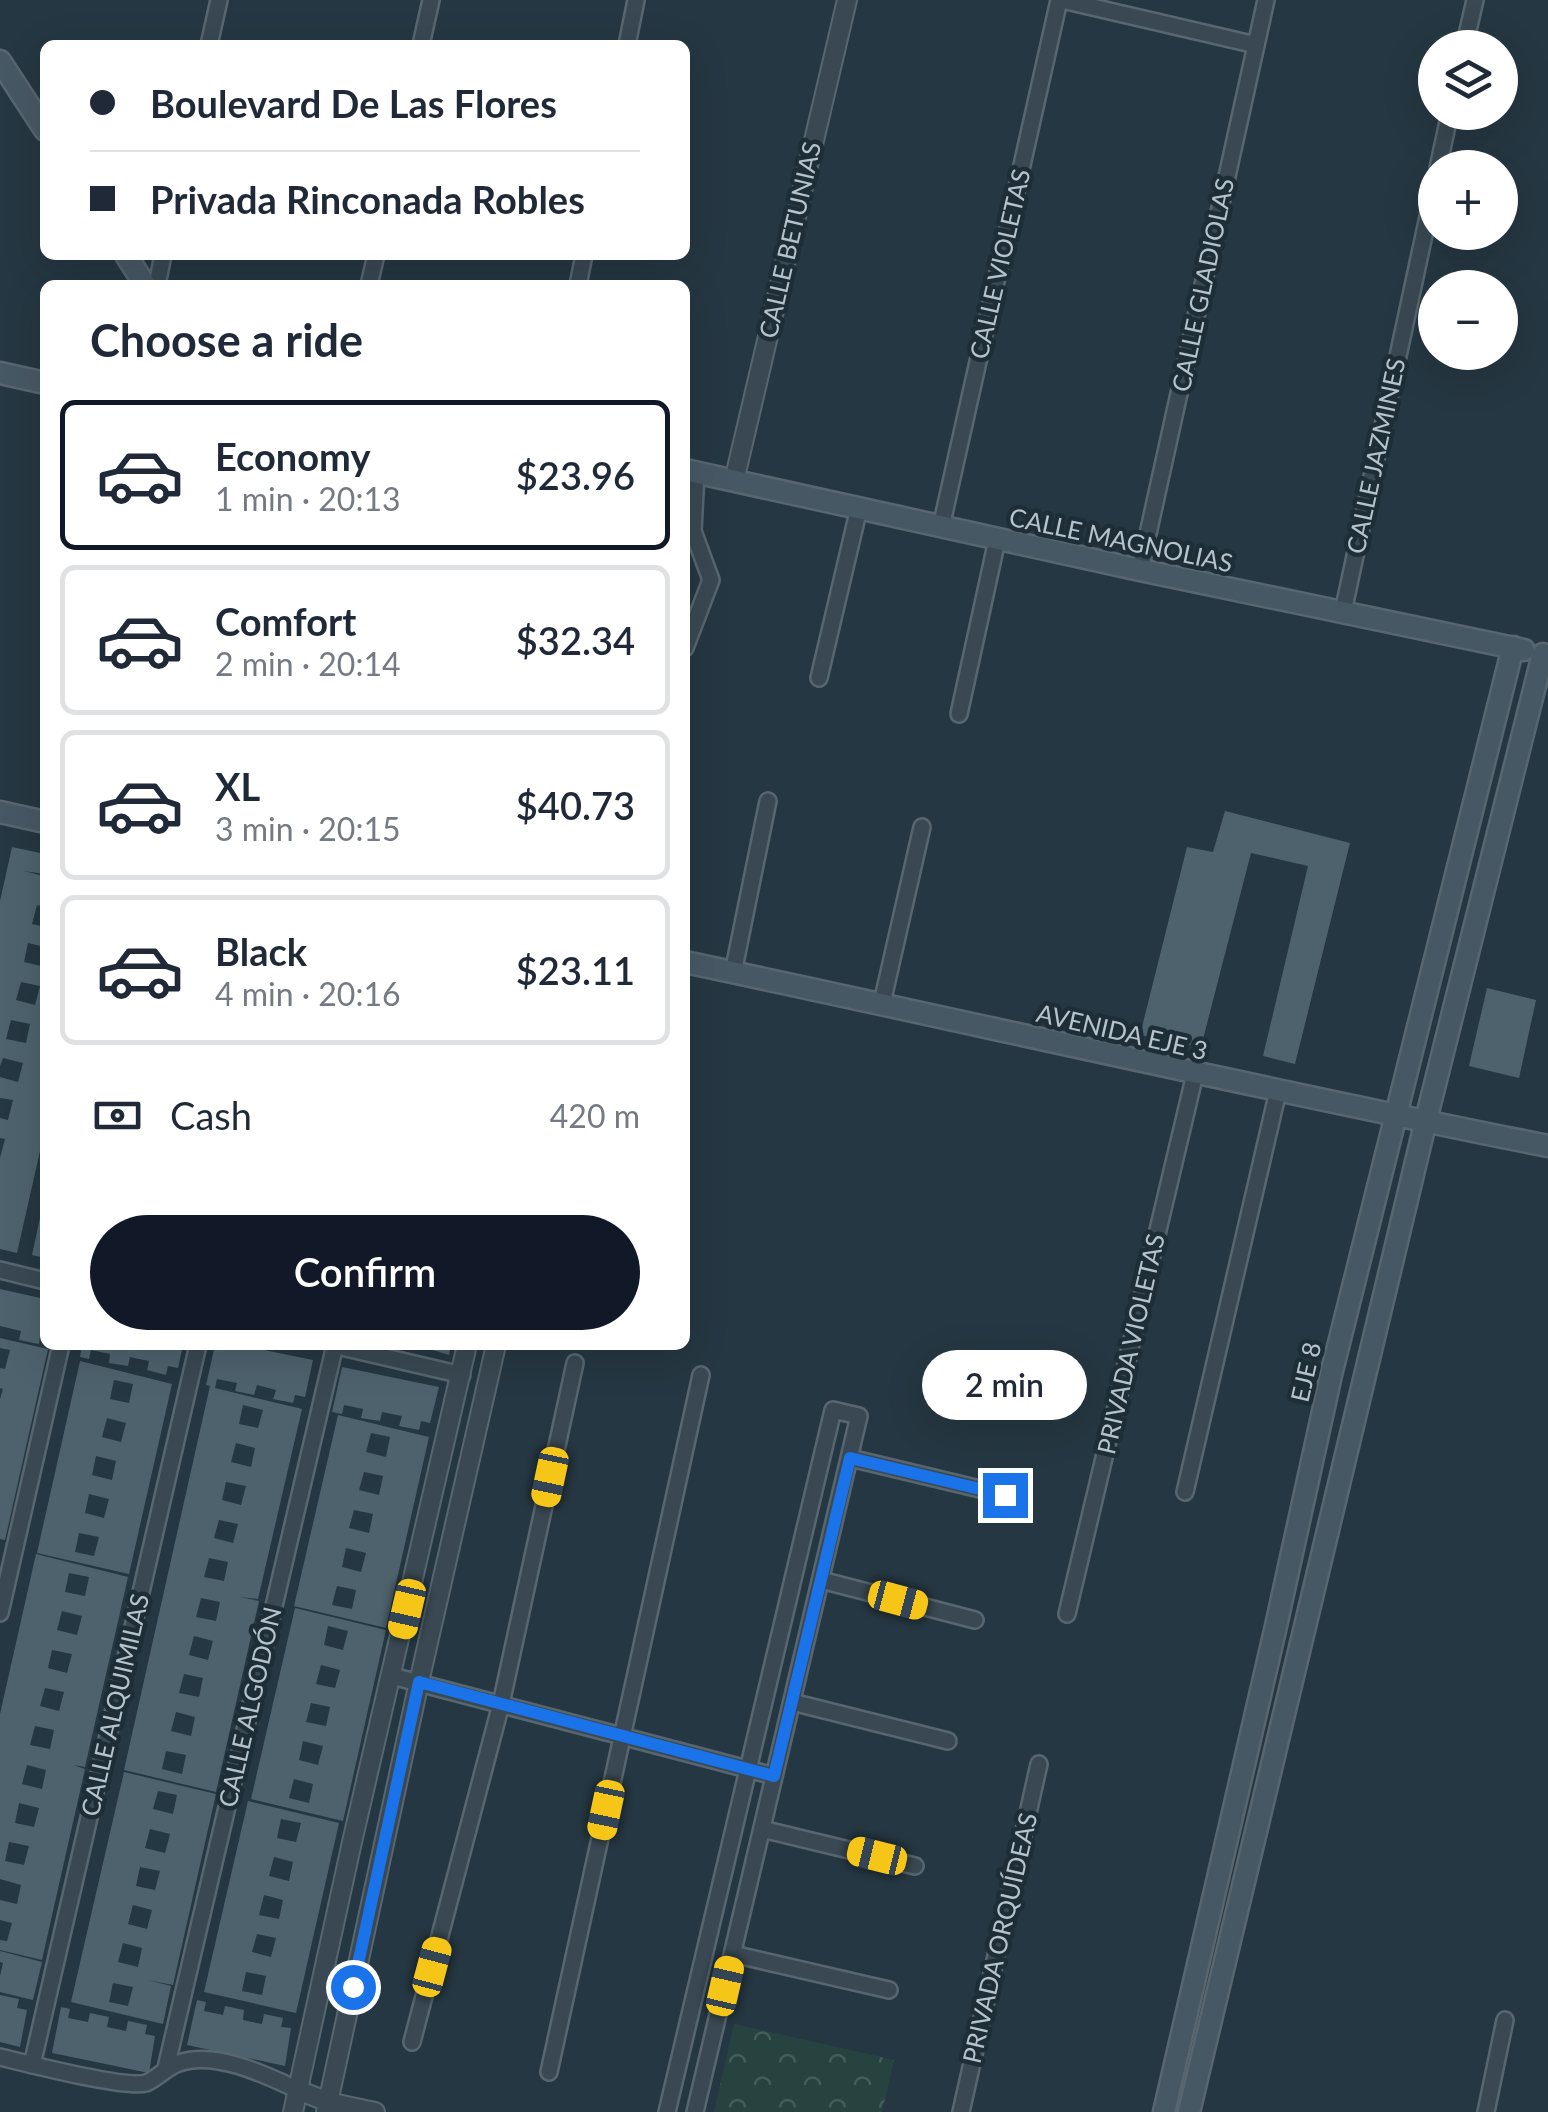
<!DOCTYPE html>
<meta charset="utf-8">
<style>
:root{--surface:#fff;--page:#f2f2f3;--text:#1f2937;--muted:#747a83;--line:#e0e1e3;--accent:#111827}
body{margin:0;font-family:Lato,sans-serif;background:var(--page);color:var(--text);height:100vh;display:flex;flex-direction:column;font-size:38px;white-space:nowrap}
*{box-sizing:border-box;margin:0}
p{font-size:32px;color:var(--muted)}
.icon{flex:none;width:55px;height:55px;fill:none;stroke:currentColor;stroke-width:2;stroke-linecap:round;stroke-linejoin:round}
.map{position:relative;flex:1;overflow:hidden}
.details{position:absolute;left:40px;top:280px;width:650px;height:1070px;display:flex;flex-direction:column;background:var(--surface);border-radius:15px;box-shadow:0 10px 40px #0002}
.details>*{flex:none}
.guide{position:absolute;left:40px;top:40px;width:650px;height:220px;border-radius:15px;box-shadow:0 10px 40px #0002;display:grid;align-content:center;height:220px;padding:0 50px;background:var(--surface)}
.fabs{position:absolute;left:1418px;top:30px;display:grid;gap:20px}
.fabs a{display:grid;place-items:center;width:100px;height:100px;border-radius:50%;background:var(--surface);box-shadow:0 10px 40px #0002;font-size:50px}
.end{position:absolute;width:45px;height:45px;margin:-22px;border:12px solid #1a73e8;background:#fff;box-shadow:0 0 0 5px #fff}
.from{border-radius:50%}
.bubble{position:absolute;height:70px;border-radius:35px;background:var(--surface);box-shadow:0 10px 40px #0002;font-size:32px;font-weight:600;line-height:70px;text-align:center}
.car{position:absolute;width:30px;height:60px;margin:-30px -15px;border-radius:12px;box-shadow:0 0 8px 2px #0007;background:linear-gradient(#f5c518 24%,#345 0 40%,#f5c518 0 76%,#345 0 86%,#f5c518 0)}
.guide b{display:flex;align-items:center;gap:35px;height:95px;font-size:38px}
.guide b+b{border-top:2px solid var(--line)}
.guide i{width:25px;height:25px;background:var(--text)}
ul{padding:0;list-style:none}
li{display:flex;align-items:center;gap:30px;height:150px;margin:0 20px 15px;padding:0 30px;border:5px solid var(--line);border-radius:15px}
li div{flex:1}
li b{display:block;font-size:38px}
li em{font-style:normal;font-weight:600}
li.selected{border-color:var(--accent)}
li>.icon{width:90px;height:90px;stroke-width:1.5}
h2{padding:0 50px;font-size:45px;line-height:120px}
.pay{display:flex;align-items:center;gap:25px;height:110px;padding:0 50px;font-size:38px}
.pay p{margin-inline-start:auto}
.action{display:flex;gap:20px;margin-top:auto;padding:20px 50px}
.action a{flex:1;height:115px;border-radius:60px;background:var(--accent);color:#fff;font-size:40px;font-weight:600;line-height:115px;text-align:center}
.map>svg:first-child{display:block}
</style>
<div class="map">
<svg width="1548" height="2112" viewBox="0 0 1548 2112">
<defs>
<pattern id="park-crowns" width="20" height="18" patternUnits="userSpaceOnUse" patternTransform="scale(2.5)"><rect width="20" height="18" fill="#274340"/><path d="M2 6a3 3 0 1 1 6 0M12 15a3 3 0 1 1 6 0" fill="none" stroke="#445c5a"/></pattern>
</defs>
<rect width="100%" height="100%" fill="#253742"/>
<polygon fill="url(#park-crowns)" points="734,2024 894,2060 882,2112 714,2112"/>
<g fill="#4e626d" fill-rule="evenodd">
<polygon points="1225,811 1350,843 1295,1064 1263,1056 1308,866 1251,853 1201,1047 1140,1035 1187,847 1213,852"/>
<path d="M12,847L45,854L44,874L24,871L43,876L41,885L45,886V907L37,905L32,924L45,927V947L28,943L24,962L45,967V1129L17,1253L0,1249V1158L5,1139L0,1138V1118L8,1120L13,1100L0,1098V1077L18,1082L23,1063L3,1058L0,1066V901ZM21,982L40,986L35,1005L16,1000ZM11,1020L30,1024L26,1043L6,1039Z"/>
<polygon points="1487,988 1536,1000 1519,1078 1469,1066"/>
<polygon points="43,1204 45,1205 45,1258 32,1255"/>
<polygon points="0,1289 45,1299 45,1337 40,1336 39,1344 19,1340 21,1331 0,1326"/>
<polygon points="0,1338 48,1349 5,1540 0,1539 0,1399 3,1389 0,1388 0,1368 5,1369 10,1350 0,1348"/>
<polygon points="82,1345 183,1345 178,1368 168,1366 166,1375 147,1370 149,1361 139,1359 130,1357 128,1366 109,1363 110,1354 91,1350 89,1359 80,1357"/>
<path d="M215,1345H239L313,1360L305,1397L295,1395L293,1403L273,1399L276,1390L257,1385L254,1395L235,1391L237,1383L217,1379L215,1388L302,1409L258,1599L240,1597L259,1601L216,1792L124,1770L210,1386L206,1385ZM243,1405L263,1410L258,1428L239,1424ZM236,1443L255,1448L251,1467L231,1462ZM226,1482L246,1486L241,1505L222,1500ZM219,1520L238,1524L233,1543L214,1538ZM209,1558L228,1562L224,1581L204,1577ZM201,1598L220,1602L216,1621L196,1617ZM194,1636L213,1641L208,1660L189,1655ZM184,1674L203,1678L199,1697L179,1693ZM176,1712L195,1717L191,1736L171,1731ZM166,1751L186,1755L182,1774L162,1769Z"/>
<polygon points="416,1345 451,1345 449,1355"/>
<path d="M80,1361L172,1384L129,1574L37,1553ZM114,1380L133,1384L129,1403L110,1399ZM107,1418L126,1423L121,1442L102,1437ZM96,1456L116,1461L112,1480L92,1475ZM89,1494L109,1499L104,1518L85,1513ZM79,1533L99,1537L94,1556L75,1552Z"/>
<polygon points="342,1367 439,1387 430,1423 421,1421 419,1430 399,1426 402,1416 382,1412 380,1421 361,1418 363,1409 344,1405 342,1414 332,1412"/>
<path d="M338,1415L429,1437L386,1628L294,1606ZM371,1433L390,1437L386,1457L366,1452ZM364,1472L383,1476L379,1495L359,1490ZM354,1510L373,1514L369,1533L349,1528ZM346,1548L366,1553L361,1572L342,1567ZM337,1586L356,1590L352,1609L332,1605Z"/>
<path d="M36,1554L128,1577L85,1767L73,1765L85,1769L42,1960L0,1950V1940L7,1941L12,1923L0,1920V1900L17,1904L21,1885L0,1879V1714ZM69,1573L89,1577L85,1596L65,1592ZM62,1611L82,1616L77,1635L57,1630ZM52,1650L72,1654L67,1673L48,1668ZM45,1688L64,1692L59,1711L40,1706ZM35,1726L54,1730L50,1749L30,1745ZM27,1765L46,1770L42,1789L22,1784ZM19,1803L39,1808L34,1827L15,1823ZM9,1842L29,1846L24,1865L5,1861Z"/>
<path d="M295,1608L386,1630L343,1821L251,1799ZM328,1626L348,1631L343,1650L324,1645ZM321,1665L340,1670L335,1688L316,1684ZM311,1703L330,1707L326,1726L306,1722ZM303,1741L323,1746L318,1765L299,1760ZM294,1779L313,1784L309,1803L289,1798Z"/>
<path d="M124,1772L216,1794L173,1985L148,1980L171,1986L163,2024L71,2002ZM158,1791L177,1795L173,1814L153,1809ZM150,1829L170,1834L165,1853L145,1848ZM140,1867L160,1871L155,1890L136,1886ZM133,1905L152,1910L147,1929L128,1924ZM123,1943L142,1948L138,1967L118,1962ZM113,1983L133,1987L128,2006L109,2002Z"/>
<path d="M248,1801L339,1823L296,2013L204,1992ZM281,1819L301,1823L296,1842L277,1838ZM274,1857L293,1862L289,1881L269,1876ZM264,1895L283,1900L279,1919L259,1915ZM257,1934L276,1938L271,1957L252,1952ZM246,1972L266,1976L262,1995L242,1991Z"/>
<polygon points="0,1951 42,1962 33,2000 0,1992 0,1976 3,1963 0,1962"/>
<polygon points="0,1995 19,1999 17,2008 27,2010 20,2047 0,2042"/>
<polygon points="197,2000 206,2002 204,2011 223,2015 225,2006 244,2010 243,2020 252,2022 262,2024 264,2014 283,2018 281,2027 291,2028 285,2066 187,2045"/>
<polygon points="61,2007 70,2009 68,2018 88,2022 90,2013 109,2017 107,2027 126,2031 128,2021 147,2025 145,2034 155,2036 149,2073 52,2053"/>
</g>
<g fill="none" stroke-linecap="round" stroke-linejoin="round">
<defs>
<g id="minor">
<polyline points="1062,0 1256,45"/>
<polyline points="209,45 219,0"/>
<polyline points="421,45 431,0"/>
<polyline points="627,45 636,0"/>
<polyline points="1464,48 1475,0"/>
<polyline points="1438,168 1450,112"/>
<polyline points="157,285 163,255"/>
<polyline points="369,285 376,255"/>
<polyline points="578,285 584,255"/>
<polyline points="941,527 1059,0"/>
<polyline points="1140,570 1266,0"/>
<polyline points="1343,612 1435,184"/>
<polyline points="685,648 711,580 693,531 696,473"/>
<polyline points="819,678 859,508"/>
<polyline points="959,714 997,540"/>
<polyline points="733,973 768,801"/>
<polyline points="882,1003 922,827"/>
<polyline points="0,1270 45,1281"/>
<polyline points="333,1345 462,1375"/>
<polyline points="850,1458 1005,1495"/>
<polyline points="1185,1492 1278,1091"/>
<polyline points="821,1580 975,1620"/>
<polyline points="0,1613 61,1345"/>
<polyline points="1067,1614 1195,1074"/>
<polyline points="392,1676 774,1776"/>
<polyline points="792,1702 948,1741"/>
<polyline points="762,1829 915,1866"/>
<polyline points="733,1954 889,1990"/>
<polyline points="412,2042 501,1704 575,1363"/>
<path d="M0,2057C25,2063 126,2089 146,2083C157,2079 166,2067 179,2063C215,2050 266,2075 298,2090"/>
<polyline points="32,2065 198,1345"/>
<polyline points="166,2068 335,1345"/>
<polyline points="549,2072 701,1375"/>
<polyline points="667,2112 833,1410 859,1416 695,2112"/>
<polyline points="961,2112 1039,1764"/>
<polyline points="1486,2112 1505,2020"/>
</g>
<g id="tertiary">
<polyline points="734,481 847,0"/>
<polyline points="298,2090 328,2102 375,2112"/>
<polyline points="293,2112 352,1842 467,1345"/>
<polyline points="326,2112 419,1682 496,1345"/>
</g>
<g id="secondary">
<polyline points="0,61 45,130"/>
<polyline points="126,255 145,285"/>
<polyline points="0,373 45,383"/>
<polyline points="685,470 1140,570 1524,650"/>
<polyline points="0,812 45,822"/>
<path d="M685,962C973,1023 1260,1089 1548,1146"/>
<polyline points="1164,2112 1276,1626 1331,1375 1513,647"/>
<polyline points="1189,2112 1426,1120 1543,654"/>
</g>
</defs>
<use href="#minor" stroke="#57666f" stroke-width="20"/>
<use href="#tertiary" stroke="#57666f" stroke-width="22"/>
<use href="#secondary" stroke="#57666f" stroke-width="25"/>
<use href="#minor" stroke="#394852" stroke-width="15"/>
<use href="#tertiary" stroke="#394852" stroke-width="18"/>
<use href="#secondary" stroke="#475865" stroke-width="20"/>
</g>
<g fill="none" stroke-linecap="round" stroke-linejoin="round">
<polyline stroke="#1a73e8" stroke-width="12" points="353,1987 419,1682 774,1776 850,1458 1005,1495"/>
</g>
<g text-anchor="middle" stroke-width="9" stroke-linejoin="round" paint-order="stroke">
<g font-size="25" fill="#b6c3cc" stroke="#1e2e37">
<text transform="translate(790 240) rotate(-77)" y="9">CALLE BETUNIAS</text>
<text transform="translate(1000 264) rotate(-77)" y="9">CALLE VIOLETAS</text>
<text transform="translate(1203 285) rotate(-78)" y="9">CALLE GLADIOLAS</text>
<text transform="translate(1376 456) rotate(-78)" y="9">CALLE JAZMINES</text>
<text transform="translate(1121 540) rotate(12)" y="9">CALLE MAGNOLIAS</text>
<text transform="translate(1122 1032) rotate(13)" y="9">AVENIDA EJE 3</text>
<text transform="translate(1131 1344) rotate(-77)" y="9">PRIVADA VIOLETAS</text>
<text transform="translate(1306 1372) rotate(-77)" y="9">EJE 8</text>
<text transform="translate(115 1705) rotate(-77)" y="9">CALLE ALQUIMILAS</text>
<text transform="translate(250 1707) rotate(-77)" y="9">CALLE ALGODÓN</text>
<text transform="translate(1000 1938) rotate(-77)" y="9">PRIVADA ORQUÍDEAS</text>
</g>
</g>
</svg>
<div class="fabs">
<a><svg class="icon" aria-label="layers" viewBox="0 0 24 24"><path d="M12 4l9 5-9 5-9-5zM3 14l9 5 9-5"/></svg></a>
<a>+</a>
<a>−</a>
</div>
<i class="end from" style="left:353px;top:1987px"></i>
<i class="end" style="left:1005px;top:1495px"></i>
<div class="bubble" style="left:922px;top:1350px;width:165px">2 min</div>
<i class="car" style="left:550px;top:1477px;rotate:192deg"></i>
<i class="car" style="left:898px;top:1600px;rotate:105deg"></i>
<i class="car" style="left:407px;top:1609px;rotate:193deg"></i>
<i class="car" style="left:606px;top:1810px;rotate:192deg"></i>
<i class="car" style="left:877px;top:1856px;rotate:284deg"></i>
<i class="car" style="left:432px;top:1967px;rotate:15deg"></i>
<i class="car" style="left:725px;top:1986px;rotate:13deg"></i>
<div class="guide">
<b><i class="from"></i>Boulevard De Las Flores</b>
<b><i></i>Privada Rinconada Robles</b>
</div>
<section class="details">
<h2>Choose a ride</h2>
<ul>
<li class="selected"><svg class="icon" aria-label="car" viewBox="0 0 24 24"><path d="M5 17H2v-5l4-1 3-4h7l3 4 3 1v5h-3M9 17h6M6 11h13"/><circle cx="7" cy="17" r="2"/><circle cx="17" cy="17" r="2"/></svg><div><b>Economy</b><p>1 min · 20:13</p></div><em>$23.96</em></li>
<li><svg class="icon" aria-label="car" viewBox="0 0 24 24"><path d="M5 17H2v-5l4-1 3-4h7l3 4 3 1v5h-3M9 17h6M6 11h13"/><circle cx="7" cy="17" r="2"/><circle cx="17" cy="17" r="2"/></svg><div><b>Comfort</b><p>2 min · 20:14</p></div><em>$32.34</em></li>
<li><svg class="icon" aria-label="car" viewBox="0 0 24 24"><path d="M5 17H2v-5l4-1 3-4h7l3 4 3 1v5h-3M9 17h6M6 11h13"/><circle cx="7" cy="17" r="2"/><circle cx="17" cy="17" r="2"/></svg><div><b>XL</b><p>3 min · 20:15</p></div><em>$40.73</em></li>
<li><svg class="icon" aria-label="car" viewBox="0 0 24 24"><path d="M5 17H2v-5l4-1 3-4h7l3 4 3 1v5h-3M9 17h6M6 11h13"/><circle cx="7" cy="17" r="2"/><circle cx="17" cy="17" r="2"/></svg><div><b>Black</b><p>4 min · 20:16</p></div><em>$23.11</em></li>
</ul>
<div class="pay"><svg class="icon" aria-label="cash" viewBox="0 0 24 24"><path d="M3 7h18v10H3z"/><circle cx="12" cy="12" r="2"/></svg>Cash<p>420 m</p></div>
<div class="action"><a>Confirm</a></div>
</section>
</div>
